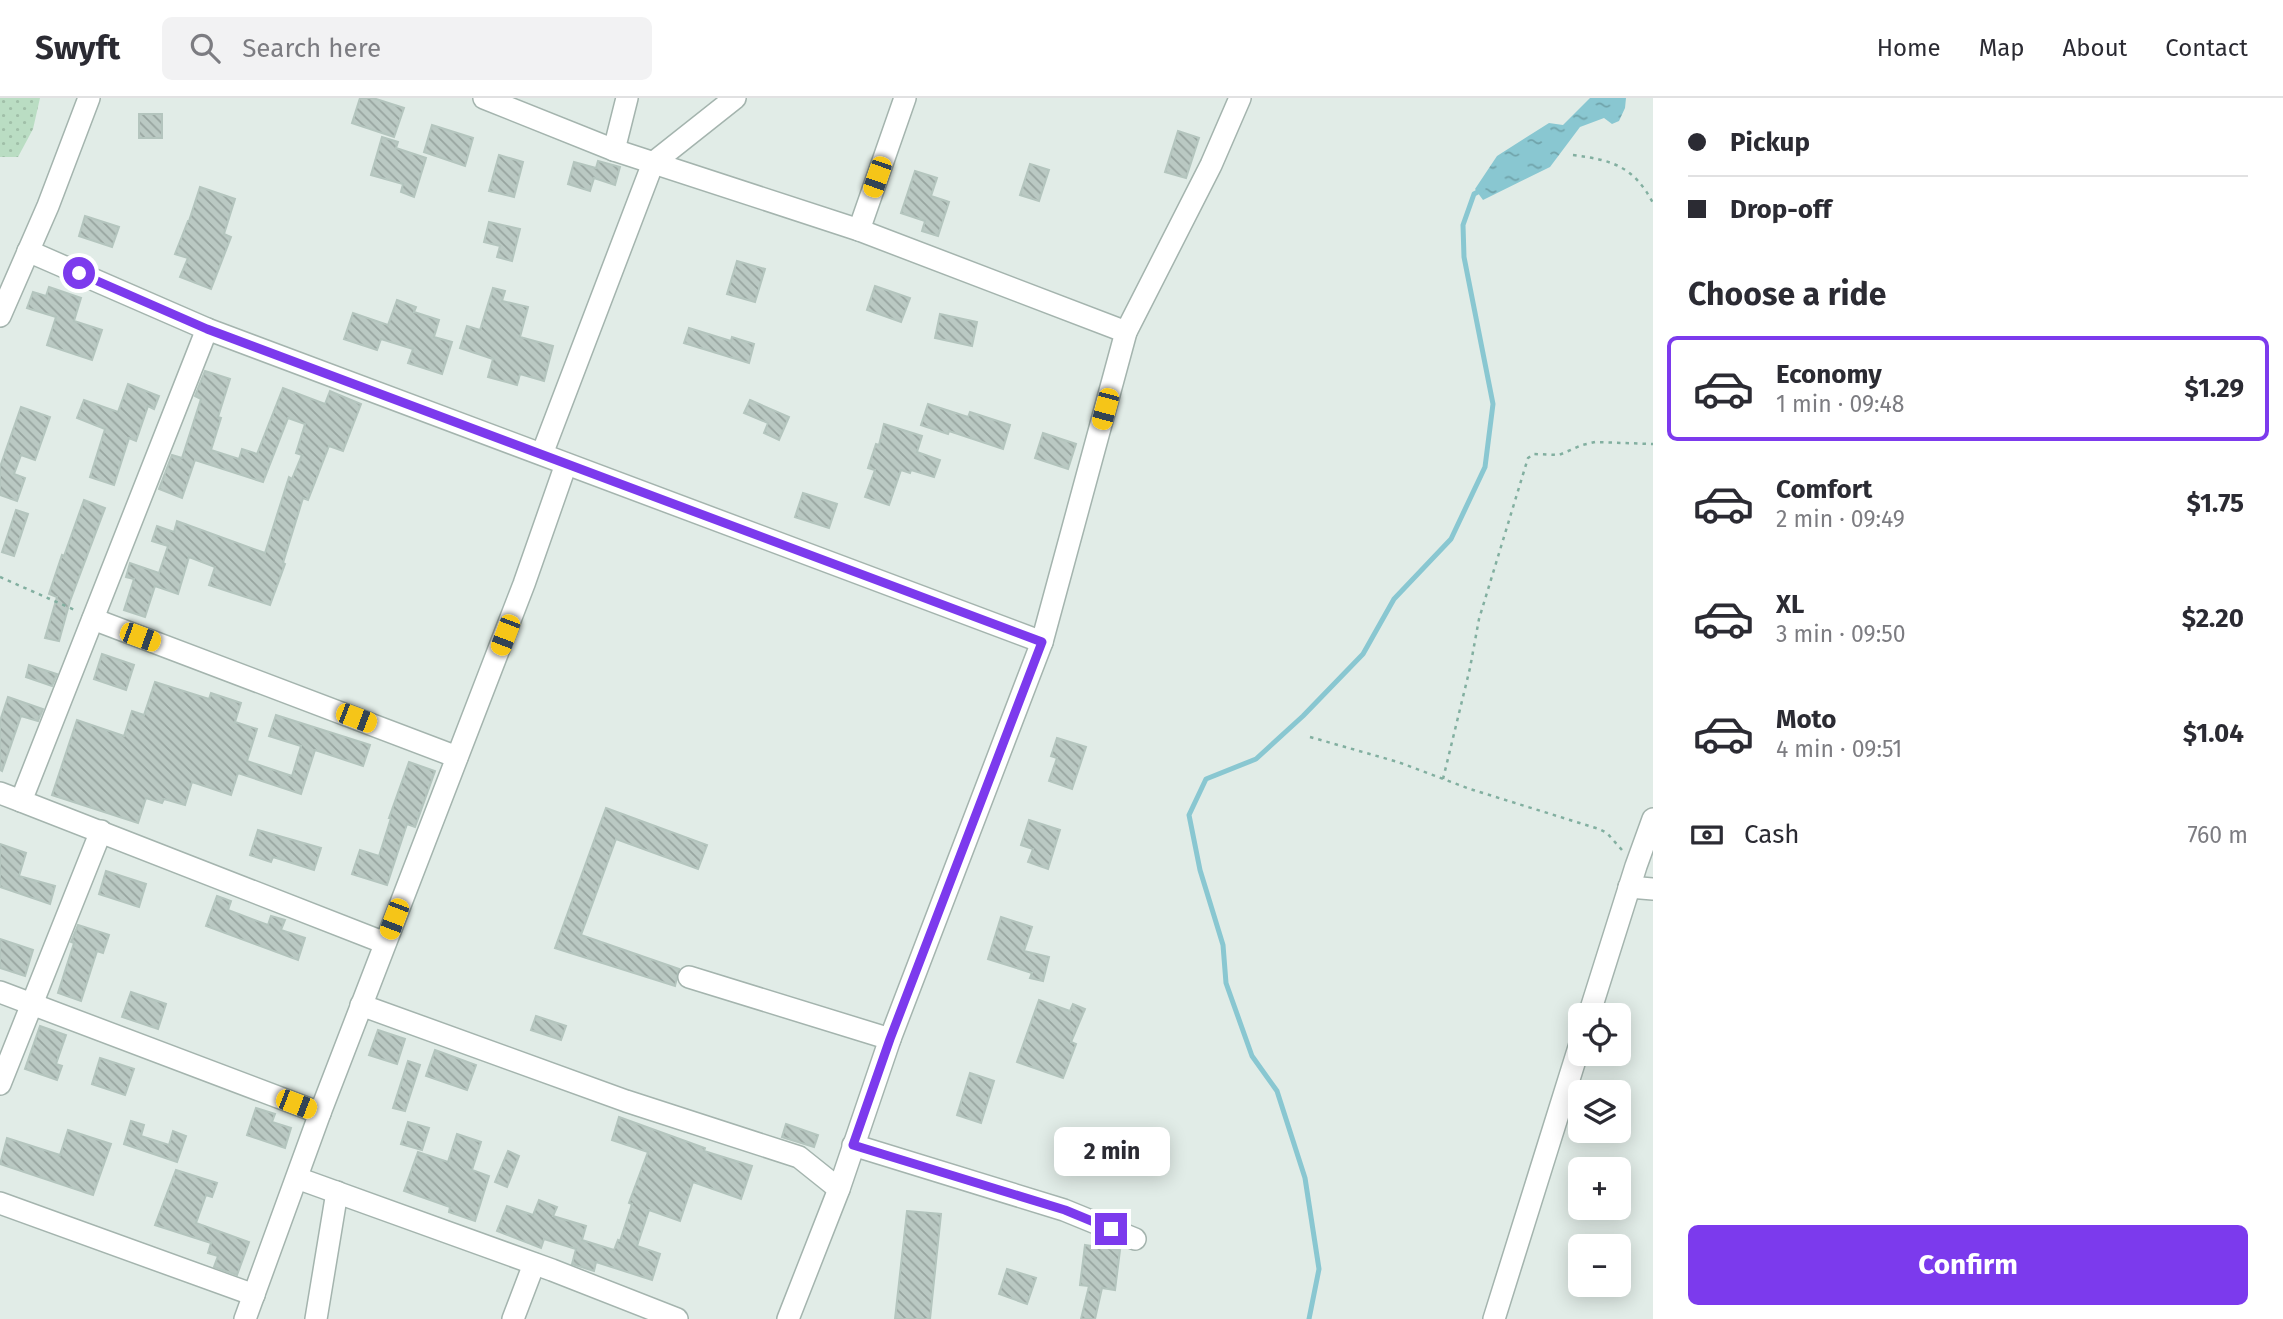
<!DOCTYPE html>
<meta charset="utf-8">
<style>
:root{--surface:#fff;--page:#f2f2f3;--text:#2b2b33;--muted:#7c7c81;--line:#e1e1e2;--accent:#7c3aed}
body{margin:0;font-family:"Fira Sans",sans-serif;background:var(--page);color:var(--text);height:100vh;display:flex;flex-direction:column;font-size:26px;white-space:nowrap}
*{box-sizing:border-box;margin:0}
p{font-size:23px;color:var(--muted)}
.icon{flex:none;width:38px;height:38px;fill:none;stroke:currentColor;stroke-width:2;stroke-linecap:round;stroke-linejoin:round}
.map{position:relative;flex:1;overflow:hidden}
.details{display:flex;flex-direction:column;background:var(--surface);width:630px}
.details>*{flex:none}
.guide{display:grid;align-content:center;height:154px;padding:0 35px;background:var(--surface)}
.fabs{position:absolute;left:1568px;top:905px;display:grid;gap:14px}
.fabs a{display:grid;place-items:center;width:63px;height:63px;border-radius:10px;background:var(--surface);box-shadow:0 4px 18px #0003;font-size:35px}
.end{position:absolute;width:32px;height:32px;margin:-16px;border:9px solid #7c3aed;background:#fff;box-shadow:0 0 0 4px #fff}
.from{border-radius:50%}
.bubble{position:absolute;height:49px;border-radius:10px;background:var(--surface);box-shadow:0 4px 18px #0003;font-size:23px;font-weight:700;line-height:49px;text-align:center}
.car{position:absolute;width:21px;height:42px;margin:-21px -10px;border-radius:9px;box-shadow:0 0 5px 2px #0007;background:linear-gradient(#f5c518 24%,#345 0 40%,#f5c518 0 76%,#345 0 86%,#f5c518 0)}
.guide b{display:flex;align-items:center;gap:24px;height:66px;font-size:26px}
.guide b+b{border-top:2px solid var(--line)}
.guide i{width:18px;height:18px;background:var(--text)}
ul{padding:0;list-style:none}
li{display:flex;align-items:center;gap:21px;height:105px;margin:0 14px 10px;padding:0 21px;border:4px solid transparent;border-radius:10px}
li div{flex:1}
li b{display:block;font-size:26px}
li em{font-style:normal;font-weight:700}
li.active{border-color:var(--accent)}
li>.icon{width:63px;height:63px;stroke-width:1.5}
h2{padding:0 35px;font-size:32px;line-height:84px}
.pay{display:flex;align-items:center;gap:18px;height:77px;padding:0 35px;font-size:26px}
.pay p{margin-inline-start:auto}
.button{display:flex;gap:14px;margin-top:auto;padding:14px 35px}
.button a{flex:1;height:80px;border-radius:10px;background:var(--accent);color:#fff;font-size:28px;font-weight:700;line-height:80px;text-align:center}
header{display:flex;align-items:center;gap:42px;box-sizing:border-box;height:98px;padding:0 35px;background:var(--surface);border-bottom:2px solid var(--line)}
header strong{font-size:33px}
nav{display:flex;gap:38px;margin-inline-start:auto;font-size:24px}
.search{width:490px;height:63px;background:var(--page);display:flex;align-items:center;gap:18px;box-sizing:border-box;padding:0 24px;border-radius:10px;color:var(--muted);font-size:26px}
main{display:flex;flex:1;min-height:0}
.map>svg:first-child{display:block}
</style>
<header>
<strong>Swyft</strong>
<div class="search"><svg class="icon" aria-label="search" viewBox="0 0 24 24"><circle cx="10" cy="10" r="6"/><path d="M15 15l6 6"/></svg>Search here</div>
<nav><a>Home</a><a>Map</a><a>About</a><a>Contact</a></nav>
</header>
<main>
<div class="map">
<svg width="1653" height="1221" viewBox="0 0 1653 1221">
<defs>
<pattern id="grass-dots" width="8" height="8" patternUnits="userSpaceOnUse" patternTransform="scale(1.75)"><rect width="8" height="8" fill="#baddc3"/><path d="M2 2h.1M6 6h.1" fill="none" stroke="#a0bfa8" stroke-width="1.8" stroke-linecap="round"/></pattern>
<pattern id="water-ripples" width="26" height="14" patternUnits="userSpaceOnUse" patternTransform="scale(1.75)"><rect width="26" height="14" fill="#89c7d1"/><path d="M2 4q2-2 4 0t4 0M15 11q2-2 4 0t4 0" fill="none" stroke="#70a3aa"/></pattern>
<pattern id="building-back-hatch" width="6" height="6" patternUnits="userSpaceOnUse" patternTransform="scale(1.75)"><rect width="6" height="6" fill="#bac9c3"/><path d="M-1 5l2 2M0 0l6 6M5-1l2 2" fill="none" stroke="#97a49f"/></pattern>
</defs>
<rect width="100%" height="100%" fill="#e1ece7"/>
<polygon fill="url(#grass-dots)" points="0,0 40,0 33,31 18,59 0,59"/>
<polygon fill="url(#water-ripples)" points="1590,0 1626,0 1625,10 1619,23 1612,26 1604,20 1580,29 1550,69 1483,102 1475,91 1497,58 1549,25 1563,27"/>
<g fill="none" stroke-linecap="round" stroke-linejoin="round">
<polyline stroke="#89c7d1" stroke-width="5" points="1309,1221 1319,1171 1305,1080 1277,993 1252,958 1226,885 1223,847 1200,772 1189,717 1206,681 1256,661 1303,618 1363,556 1394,501 1451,441 1485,369 1493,306 1464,159 1463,127 1474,96 1483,91"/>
</g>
<g fill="url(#building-back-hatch)" stroke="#b4c5be" stroke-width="2">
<polygon points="360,0 373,0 404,10 394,39 352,25"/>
<rect x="139" y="16" width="23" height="24"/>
<polygon points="432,27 473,40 465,68 424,54"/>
<polygon points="1178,33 1199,40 1186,80 1165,74"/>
<polygon points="382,39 398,44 396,50 426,60 414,99 401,94 403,86 371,77"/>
<polygon points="499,57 523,64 514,99 489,93"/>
<polygon points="598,63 620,69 615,87 594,80 590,93 568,86 574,64 596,70"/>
<polygon points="1030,66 1049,72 1039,103 1020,97"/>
<polygon points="915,73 937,80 931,98 949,104 938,138 922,133 925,123 901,115"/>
<polygon points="200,89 235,101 224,136 231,139 211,191 180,179 188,160 175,156 188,123 189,123"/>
<polygon points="85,118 119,129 112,149 79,138"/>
<polygon points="489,124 520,131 512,163 497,159 500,148 484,144"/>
<polygon points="737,163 765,171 755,204 727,196"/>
<polygon points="875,188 910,200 901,224 867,212"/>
<polygon points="49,189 81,200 74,223 102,232 92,262 47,247 56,219 27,210 33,194 46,198"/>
<polygon points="493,190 505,193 502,203 528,209 520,239 553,248 544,283 520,276 517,287 488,279 493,261 460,250 467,228 480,232"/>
<polygon points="397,202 416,209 414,214 439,222 434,239 452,244 442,276 408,265 413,251 381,241 377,252 344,241 353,215 388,227"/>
<polygon points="940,216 977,224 972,248 935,240"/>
<polygon points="689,230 731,243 732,239 754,246 749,265 684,245"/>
<polygon points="205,273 230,281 218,319 221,320 211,352 239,361 242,351 257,356 283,290 325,306 330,293 361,306 343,353 329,348 308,402 303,400 283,465 285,466 270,507 209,487 215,469 189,459 178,496 155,488 145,519 124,512 134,481 126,479 130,465 159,475 168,448 152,443 157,428 174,434 177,423 265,455 289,379 292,381 302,357 296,355 305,326 288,320 263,384 195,362 182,400 159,391 172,357 182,360 201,301 195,298"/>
<polygon points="128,286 159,298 154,311 148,308 136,343 129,340 114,387 90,379 105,331 77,320 84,302 118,314"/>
<polygon points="750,302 789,319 779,342 764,335 768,325 744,315"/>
<polygon points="928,306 968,319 970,314 1010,327 1003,351 949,333 948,336 921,327"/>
<polygon points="21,309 50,319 35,362 21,357 14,376 25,380 17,403 0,397 0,369"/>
<polygon points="884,326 922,338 917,354 940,362 934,379 911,372 910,375 901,372 889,407 865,399 875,372 868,370 876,346 879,347"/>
<polygon points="1043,335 1076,346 1068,371 1035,360"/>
<polygon points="803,395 837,406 829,430 795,419"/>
<polygon points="84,402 105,410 70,503 59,543 45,540 57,499 49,496 62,457 64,458"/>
<polygon points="16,412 28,416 14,458 2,454"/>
<polygon points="102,556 134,567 126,592 94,581"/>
<polygon points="29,567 57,576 52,588 26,579"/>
<polygon points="155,584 209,601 211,595 241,605 235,624 257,631 247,663 292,678 301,648 269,638 276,617 370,647 363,668 315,652 301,696 238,675 231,697 192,684 185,707 164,701 162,705 146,700 138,725 52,697 77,622 124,638 132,613 144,617"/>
<polygon points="8,599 43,611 38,623 21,618 2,673 0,672 0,623"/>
<polygon points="1057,640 1086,649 1072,691 1049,683 1057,660 1051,658"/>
<polygon points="409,664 435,673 415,729 407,726 387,787 352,776 360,752 379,758 391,720 389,720"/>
<polygon points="606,710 707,747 698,771 616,741 581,837 679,871 675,888 555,850"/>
<polygon points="1029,722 1060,732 1048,771 1028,764 1033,751 1021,747"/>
<polygon points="258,732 321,750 314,772 273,759 271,764 250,757"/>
<polygon points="0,746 26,755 19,778 55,788 50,806 0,789"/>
<polygon points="106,773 146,786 139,809 99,796"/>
<polygon points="217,798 231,803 228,812 268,827 271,818 285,822 281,832 305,840 298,862 206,828"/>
<polygon points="1001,819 1032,829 1024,853 1049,859 1043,883 1030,880 1032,875 988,861"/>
<polygon points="78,827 109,837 103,855 97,853 81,903 58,895 74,845 71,844"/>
<polygon points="0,841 33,852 25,878 0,870"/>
<polygon points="131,894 166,906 158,931 122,919"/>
<polygon points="1039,902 1070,913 1073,906 1085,911 1071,944 1076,946 1063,980 1017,964"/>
<polygon points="536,918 566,928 561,942 531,932"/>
<polygon points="40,928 66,937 56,966 62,968 57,982 25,971"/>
<polygon points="378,932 405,941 397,966 369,957"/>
<polygon points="435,952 476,967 467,992 426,978"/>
<polygon points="100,960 134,971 125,997 92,986"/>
<polygon points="408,963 420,967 405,1013 393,1010"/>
<polygon points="970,975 994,983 981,1025 957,1017"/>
<polygon points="256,1010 275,1016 272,1024 291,1030 285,1050 247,1037"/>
<polygon points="619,1019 705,1050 704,1053 752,1068 741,1101 693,1084 680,1123 649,1112 637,1148 660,1156 652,1182 596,1164 594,1173 572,1166 576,1151 544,1141 541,1150 497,1133 507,1108 533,1117 539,1102 557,1109 553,1118 586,1128 582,1142 614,1152 618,1142 620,1143 632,1106 629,1105 648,1054 612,1042"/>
<polygon points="131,1023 144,1027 141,1038 169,1047 173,1033 186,1038 177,1064 124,1046"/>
<polygon points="408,1024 429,1030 422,1052 401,1046"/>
<polygon points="786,1026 818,1037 814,1049 782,1039"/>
<polygon points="68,1032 111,1046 93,1097 0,1066 7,1040 60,1057"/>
<polygon points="457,1036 481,1044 472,1072 489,1078 475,1123 449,1114 450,1109 404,1093 418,1054 448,1064"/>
<polygon points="508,1053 519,1058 507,1089 495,1084"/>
<polygon points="176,1072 217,1085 212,1099 206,1097 196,1125 249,1144 237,1177 214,1169 218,1158 208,1155 211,1145 155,1127"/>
<polygon points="907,1113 941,1116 930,1221 895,1221"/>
<polygon points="1085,1147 1120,1152 1115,1192 1102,1190 1095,1221 1081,1221 1089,1188 1080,1187"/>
<polygon points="1007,1171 1036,1180 1027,1206 999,1196"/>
</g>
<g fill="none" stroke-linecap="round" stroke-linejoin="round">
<defs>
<g id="minor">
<polyline points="484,0 614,52 859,132 1126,234"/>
<polyline points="614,52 627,0"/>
<polyline points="859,132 905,0"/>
<polyline points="28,153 207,231 1042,544"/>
<polyline points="0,218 48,108 89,0"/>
<polyline points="207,231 21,703 385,845"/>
<polyline points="542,356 653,65 735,0"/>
<polyline points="93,521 457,659"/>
<polyline points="0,695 21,703"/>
<polyline points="1629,789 1653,791"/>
<polyline points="689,879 890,941"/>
<polyline points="0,894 320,1015"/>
<polyline points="361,907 626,1003 799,1059 839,1091"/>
<polyline points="1589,917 1636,768 1653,721"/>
<polyline points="0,986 101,733"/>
<polyline points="853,1047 1064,1112 1135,1141"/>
<polyline points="297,1080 552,1172 677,1221"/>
<polyline points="0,1105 254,1197"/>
<polyline points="245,1221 320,1015 524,486 566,366"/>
<polyline points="316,1221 337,1094"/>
<polyline points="513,1221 534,1166"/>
<polyline points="788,1221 839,1091 890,941 1042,544 1126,234 1211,67 1240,0"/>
<polyline points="1494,1221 1580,946"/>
</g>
</defs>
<use href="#minor" stroke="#a4b4ae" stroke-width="24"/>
<g stroke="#82afa0" stroke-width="2.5" stroke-dasharray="3.5 5" stroke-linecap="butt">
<path d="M1573,57C1613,62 1634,69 1653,105"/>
<polyline points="0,479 77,513"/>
<polyline points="1310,639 1398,664 1470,691 1599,731 1607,735 1622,752"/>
<polyline points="1443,681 1470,570 1479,521 1528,360 1534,356 1559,357 1582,347 1595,344 1653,346"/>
</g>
<use href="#minor" stroke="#fff" stroke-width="21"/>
</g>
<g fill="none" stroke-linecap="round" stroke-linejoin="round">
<polyline stroke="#7c3aed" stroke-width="9" points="79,175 207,231 1042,544 890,941 853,1047 1065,1112 1111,1131"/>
</g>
</svg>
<div class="fabs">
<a><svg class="icon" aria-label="locate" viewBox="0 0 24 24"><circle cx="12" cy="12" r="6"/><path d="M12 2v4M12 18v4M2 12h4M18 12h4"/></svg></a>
<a><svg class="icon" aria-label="layers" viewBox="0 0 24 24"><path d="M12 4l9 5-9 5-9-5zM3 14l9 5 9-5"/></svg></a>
<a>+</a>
<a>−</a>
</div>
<i class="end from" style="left:79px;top:175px"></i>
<i class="end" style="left:1111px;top:1131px"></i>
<div class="bubble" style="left:1054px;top:1029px;width:116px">2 min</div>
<i class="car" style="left:877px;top:79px;rotate:199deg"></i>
<i class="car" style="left:1105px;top:311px;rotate:195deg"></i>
<i class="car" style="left:505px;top:537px;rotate:201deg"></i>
<i class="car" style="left:140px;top:539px;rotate:110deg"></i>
<i class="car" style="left:356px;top:620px;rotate:111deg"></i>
<i class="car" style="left:394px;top:821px;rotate:201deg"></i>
<i class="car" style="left:296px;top:1006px;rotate:111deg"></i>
</div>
<section class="details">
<div class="guide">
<b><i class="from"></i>Pickup</b>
<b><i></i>Drop-off</b>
</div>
<h2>Choose a ride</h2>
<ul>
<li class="active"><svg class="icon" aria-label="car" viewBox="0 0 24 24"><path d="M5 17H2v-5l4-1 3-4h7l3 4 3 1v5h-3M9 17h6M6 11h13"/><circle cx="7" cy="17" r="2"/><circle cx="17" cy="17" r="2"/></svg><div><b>Economy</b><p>1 min · 09:48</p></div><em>$1.29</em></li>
<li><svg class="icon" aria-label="car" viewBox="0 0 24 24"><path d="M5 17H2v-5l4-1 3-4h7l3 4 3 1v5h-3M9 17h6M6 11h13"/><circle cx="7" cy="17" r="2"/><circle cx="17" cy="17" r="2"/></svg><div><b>Comfort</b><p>2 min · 09:49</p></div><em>$1.75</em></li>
<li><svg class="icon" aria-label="car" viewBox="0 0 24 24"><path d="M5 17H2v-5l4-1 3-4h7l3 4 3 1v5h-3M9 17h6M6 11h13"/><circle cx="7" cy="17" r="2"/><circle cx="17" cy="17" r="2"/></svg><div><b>XL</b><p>3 min · 09:50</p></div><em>$2.20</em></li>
<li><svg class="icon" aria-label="car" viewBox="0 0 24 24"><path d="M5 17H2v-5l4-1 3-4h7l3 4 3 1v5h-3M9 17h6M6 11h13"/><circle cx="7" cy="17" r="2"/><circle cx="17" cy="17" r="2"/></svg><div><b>Moto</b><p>4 min · 09:51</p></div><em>$1.04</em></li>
</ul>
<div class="pay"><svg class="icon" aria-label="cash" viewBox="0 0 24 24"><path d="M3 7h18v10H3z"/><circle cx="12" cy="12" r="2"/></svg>Cash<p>760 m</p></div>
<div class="button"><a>Confirm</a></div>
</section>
</main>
